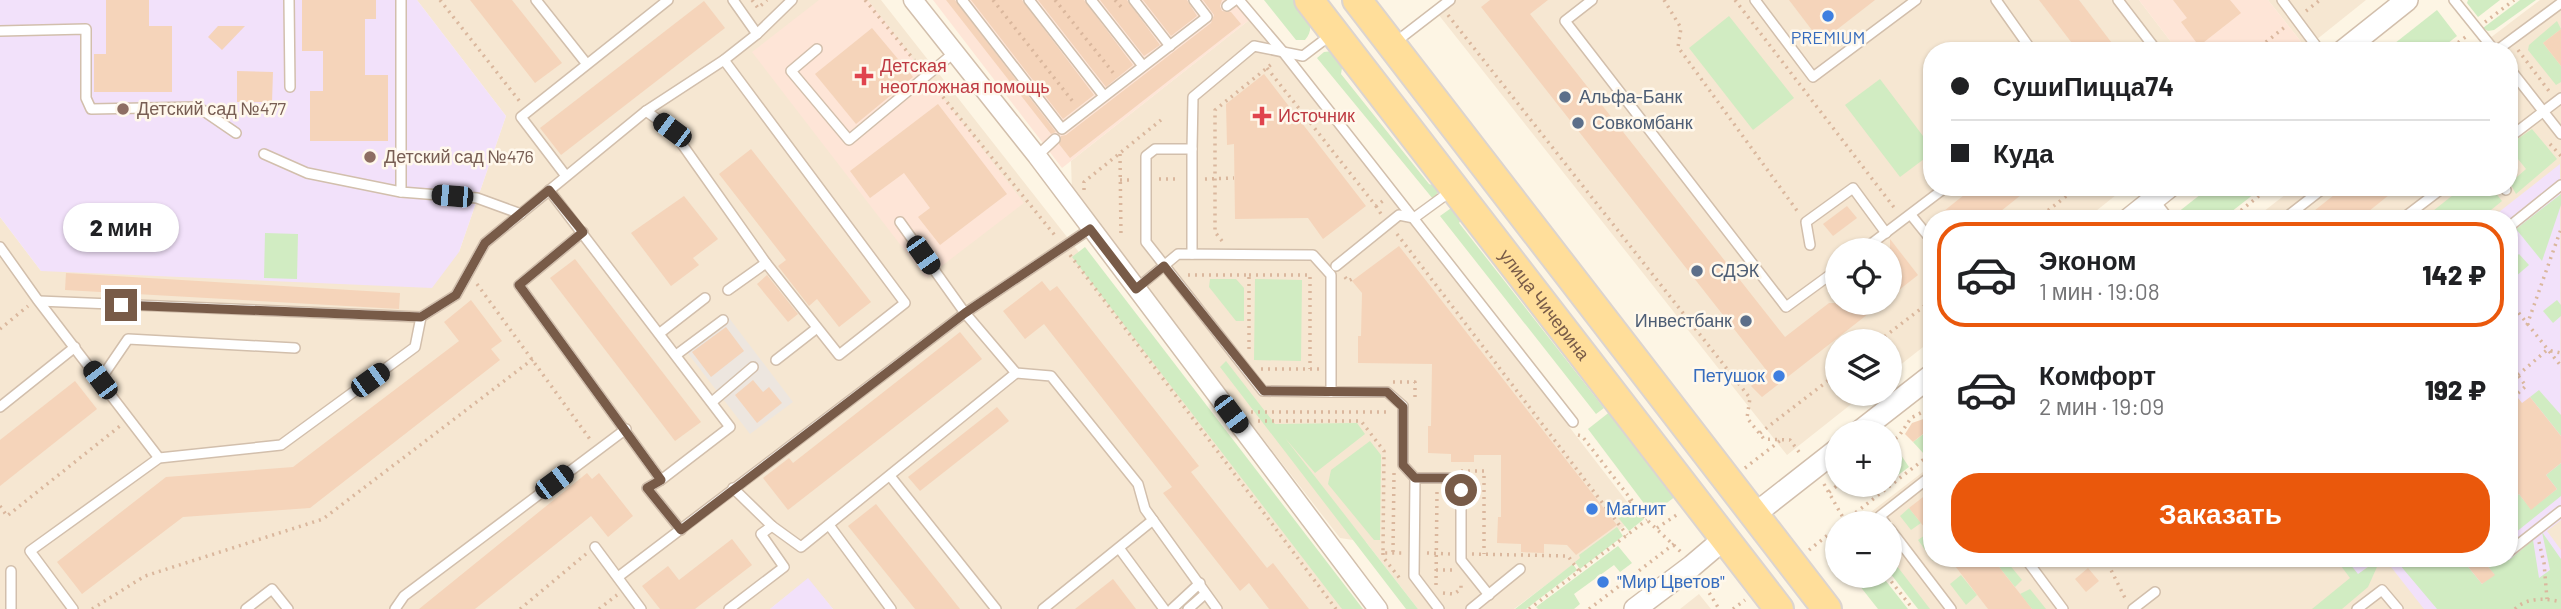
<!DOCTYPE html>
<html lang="ru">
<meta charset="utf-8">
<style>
:root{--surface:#fff;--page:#f2f2f2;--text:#202124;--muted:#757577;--line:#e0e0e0;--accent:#ea580c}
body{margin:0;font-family:Barlow,sans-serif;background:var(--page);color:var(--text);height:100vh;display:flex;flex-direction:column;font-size:26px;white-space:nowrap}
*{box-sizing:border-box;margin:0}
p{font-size:23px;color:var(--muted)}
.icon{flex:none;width:38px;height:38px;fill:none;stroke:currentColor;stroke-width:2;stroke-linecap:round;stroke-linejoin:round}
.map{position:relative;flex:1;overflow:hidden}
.drawer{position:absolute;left:1923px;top:210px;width:595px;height:357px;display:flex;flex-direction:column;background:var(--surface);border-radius:28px;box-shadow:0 2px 5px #0004}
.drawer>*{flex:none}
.hud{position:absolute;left:1923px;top:42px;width:595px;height:154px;border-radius:28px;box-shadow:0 2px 5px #0004;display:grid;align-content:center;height:154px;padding:0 28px;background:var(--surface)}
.fabs{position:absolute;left:1825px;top:238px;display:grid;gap:14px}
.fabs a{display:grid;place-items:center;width:77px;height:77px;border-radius:50%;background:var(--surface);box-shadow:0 2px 5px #0004;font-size:35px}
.end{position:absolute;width:32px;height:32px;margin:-16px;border:9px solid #785b48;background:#fff;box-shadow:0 0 0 4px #fff}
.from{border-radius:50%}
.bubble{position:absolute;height:49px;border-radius:24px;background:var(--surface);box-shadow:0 2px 5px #0004;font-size:23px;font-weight:800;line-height:49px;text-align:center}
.car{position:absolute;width:21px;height:42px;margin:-21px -10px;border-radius:9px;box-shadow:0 0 5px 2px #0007;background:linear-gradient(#222 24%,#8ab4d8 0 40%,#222 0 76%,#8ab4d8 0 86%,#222 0)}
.hud b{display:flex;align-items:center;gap:24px;height:66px;font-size:26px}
.hud b+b{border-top:2px solid var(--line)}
.hud i{width:18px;height:18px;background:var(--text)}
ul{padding:12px 0 0;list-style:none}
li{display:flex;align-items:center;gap:21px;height:105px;margin:0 14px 10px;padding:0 14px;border:4px solid transparent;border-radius:28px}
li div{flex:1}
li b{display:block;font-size:26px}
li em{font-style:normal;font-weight:800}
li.active{border-color:var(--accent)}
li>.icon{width:63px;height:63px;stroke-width:1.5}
.cta{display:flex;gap:14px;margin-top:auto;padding:14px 28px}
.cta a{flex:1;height:80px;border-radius:28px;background:var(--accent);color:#fff;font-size:28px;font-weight:800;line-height:80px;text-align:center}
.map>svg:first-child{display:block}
</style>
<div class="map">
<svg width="2561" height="609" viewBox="0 0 2561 609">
<rect width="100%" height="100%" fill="#fdf5e4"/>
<g fill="#f6e7d2" fill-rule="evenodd">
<polygon points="417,0 881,0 1359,609 833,609 808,579 770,609 0,609 0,217 41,271 459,252 506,116"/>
<path d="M1442,0H2139L2178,51H1932V187H2126L2086,219H1932V340L1890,373V341H1838V394H1864L1787,455L1434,9ZM1838,250H1890V303H1838Z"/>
<polygon points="2268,0 2366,0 2306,48"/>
<polygon points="2540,0 2561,0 2561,609 1925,609 1890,564 1890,523 1858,522 1932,465 1932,558 2510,558 2510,219 2254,219 2295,187 2510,187 2510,51 2473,51"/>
<polygon points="1253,17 1638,516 1514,609 1418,609 1366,542 1340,538 1072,192 1071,161"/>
<polygon points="1699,594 1711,609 1680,609"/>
</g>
<g fill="#fee5d7">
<polygon points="819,0 868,0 1024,203 926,278 752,52"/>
<polygon points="933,0 1240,0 1253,17 1062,168"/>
<polygon points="2139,0 2268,0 2306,48 2302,51 2178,51"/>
</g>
<polygon fill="#ede6df" points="726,314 793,402 750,434 683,347"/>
<g fill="#f2e1fa">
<polygon points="0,0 417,0 506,116 459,252 432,288 41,271 0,217"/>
<polygon points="2560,164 2561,520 2547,531 2561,550 2561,609 2424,609 2384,558 2510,558 2510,219 2490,219"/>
<polygon points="2345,558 2378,558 2358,575"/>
<polygon points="808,578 833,609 770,609"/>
</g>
<g fill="#d1ecc2">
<path d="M1264,0H1295C1304,13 1318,24 1305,40H1296Z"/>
<polygon points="2468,0 2500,0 2478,17 2467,3"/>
<polygon points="2520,0 2536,0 2494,30 2488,31 2483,28"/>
<polygon points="2437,10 2457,36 2438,51 2385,51"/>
<polygon points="1729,16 1794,98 1753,130 1689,48"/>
<polygon points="2557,21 2561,29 2543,43 2561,66 2561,82 2556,85 2528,50 2529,45"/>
<polygon points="1333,51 1343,62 1341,74 1429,184 1441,188 1433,199 1317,58 1324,52"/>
<polygon points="1880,79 1932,148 1932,153 1900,177 1845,105"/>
<polygon points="2532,129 2557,159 2516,194 2510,183 2526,169 2510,149 2510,144"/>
<polygon points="2210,187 2263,187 2222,219 2181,219 2177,213"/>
<polygon points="2463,187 2491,187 2502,201 2480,219 2423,219"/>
<polygon points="2561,194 2561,205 2542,261 2516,229"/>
<polygon points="1454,206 1463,217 1459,223 1604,408 1596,414 1440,216"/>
<polygon points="265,233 298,234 297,279 264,278"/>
<polygon points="1085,247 1363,609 1342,609 1072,257"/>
<polygon points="2519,254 2529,265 2515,277 2510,270 2510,262"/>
<polygon points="1210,279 1236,279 1244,288 1244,321 1236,321 1209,287"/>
<polygon points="1255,279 1302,280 1301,361 1254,360"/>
<polygon points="2557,300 2561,305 2561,316 2553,323 2543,311"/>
<polygon points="1226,361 1275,424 1357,423 1365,434 1315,473 1285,438 1418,609 1406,609 1220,367"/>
<polygon points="2539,390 2561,415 2561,436 2530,397"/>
<polygon points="1616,407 1680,493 1652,514 1588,429"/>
<polygon points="1931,428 1932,447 1924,454 1913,442"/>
<polygon points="1370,441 1381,455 1380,540 1374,540 1328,484 1331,470"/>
<polygon points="1899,452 1909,467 1890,481 1890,472 1895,468 1890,459"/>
<polygon points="2561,463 2561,496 2510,537 2510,502 2519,494 2531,509 2557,489 2546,475"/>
<polygon points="1632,503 1644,519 1629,531 1616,515"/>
<polygon points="1909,508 1921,523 1911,530 1900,516"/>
<polygon points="1617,527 1623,536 1580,569 1575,562 1580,558 1579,555"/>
<polygon points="2542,532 2561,559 2561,609 2437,609 2394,558 2461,558 2482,584 2494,574 2481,558 2509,560 2533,540 2539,578 2550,570"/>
<polygon points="1928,533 1932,537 1932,558 1937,558 1933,561 1918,540"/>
<polygon points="1618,546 1632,563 1620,572 1614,565 1574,594 1580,604 1574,609 1538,609 1536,607"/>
<polygon points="1890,557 1930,609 1918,609 1890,573"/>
<polygon points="1992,558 2004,558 2022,580 2015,587"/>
<polygon points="2335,558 2345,558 2358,574 2381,558 2368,587 2342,609 2312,609 2350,578"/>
<polygon points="1573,564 1577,570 1526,609 1515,609"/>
<polygon points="1961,575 1977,595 1966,605 1950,584"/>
<polygon points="1852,576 1882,576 1908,609 1878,609"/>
<polygon points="2030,589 2046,609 2032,609 2020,594"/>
</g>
<g fill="#f5d4ba">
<polygon points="106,0 149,0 149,26 172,26 172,92 94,92 94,54 106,54"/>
<polygon points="302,0 376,0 376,19 365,19 365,75 388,75 388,141 310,141 310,91 323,91 323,51 302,51"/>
<polygon points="470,0 512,0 562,63 535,83"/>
<polygon points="946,0 955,0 1056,132 1051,134"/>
<polygon points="971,0 1022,0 1094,95 1063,119"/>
<polygon points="1038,0 1084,0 1133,65 1106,87"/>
<polygon points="1100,0 1127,0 1160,45 1144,56"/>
<polygon points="1143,0 1187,0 1197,16 1171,36"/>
<polygon points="1203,0 1222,0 1220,6 1222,11 1231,12 1241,24 1070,158 1059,144 1061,136 1066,135 1211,23 1214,15"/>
<polygon points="1490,0 1548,0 1530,14 1785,337 1829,303 1882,303 1762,397 1751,386 1767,371 1481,7"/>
<polygon points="1789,0 1875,0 1821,42"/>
<polygon points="2039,0 2079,0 2118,51 2078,51"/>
<polygon points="2173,0 2230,0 2241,13 2199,46 2181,22 2187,18"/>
<polygon points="704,1 725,28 561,155 540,128"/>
<polygon points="218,26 245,26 222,50 208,37"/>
<polygon points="872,28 913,77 856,124 815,74"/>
<polygon points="2561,29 2561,66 2543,43"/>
<polygon points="237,71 273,72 272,102 237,102"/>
<polygon points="1264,74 1366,206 1323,239 1308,218 1235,219 1234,144 1227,145 1226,104"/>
<polygon points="938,104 1007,194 940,245 918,217 930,208 904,173 870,198 850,171"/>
<polygon points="751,149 871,302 839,327 817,299 809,306 778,266 786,260 719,174"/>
<polygon points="1974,187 2031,187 1991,219 1950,219 1944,211"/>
<polygon points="2344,187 2399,187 2359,219 2304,219"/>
<polygon points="684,196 718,239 693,258 699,265 671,286 631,233"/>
<polygon points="1847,206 1857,218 1833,236 1823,224"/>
<polygon points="1890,239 1918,275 1890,297"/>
<polygon points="1399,246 1617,525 1576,555 1567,545 1544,544 1544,553 1521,552 1521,544 1497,543 1498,517 1501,517 1501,455 1474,455 1474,462 1451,462 1451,454 1428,453 1428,426 1431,426 1432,364 1358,363 1358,336 1361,336 1362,293 1352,281"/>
<polygon points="575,259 701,422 675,441 550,278"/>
<polygon points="66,273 400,293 399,309 65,290"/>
<polygon points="767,275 798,314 788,322 757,284"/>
<polygon points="1042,281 1050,291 1057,286 1199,466 1191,472 1267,568 1273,563 1309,609 1269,609 1249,583 1240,591 1163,493 1172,487 1044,324 1025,339 1003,311"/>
<polygon points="471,300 502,341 491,349 500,360 310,508 183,517 82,594 57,562 166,477 293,467 459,341 444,322"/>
<polygon points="726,327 744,351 711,377 692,352"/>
<polygon points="960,332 982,359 788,510 763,478 789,458 793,463"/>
<polygon points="753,380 763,392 769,387 782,403 757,423 735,395"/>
<polygon points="75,381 97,409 0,486 0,440"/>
<polygon points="2510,388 2522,403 2530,397 2561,436 2561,463 2546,475 2557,489 2531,510 2519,494 2510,502"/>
<polygon points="997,407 1009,421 920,491 908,477"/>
<polygon points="1932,416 1932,427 1913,442 1905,434 1912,423"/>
<polygon points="587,473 592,479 599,473 633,516 608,537 591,516 475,609 419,609"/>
<polygon points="1932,490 1932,537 1909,508"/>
<polygon points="876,504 941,585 960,609 915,609 848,526"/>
<polygon points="732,539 752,565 695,609 660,609 642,586 668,566 679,580"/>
<polygon points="1949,558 1992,558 2032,609 1988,609"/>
<polygon points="2461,558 2481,558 2495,575 2482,584"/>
<polygon points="2088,568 2099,581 2086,592 2075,579"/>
<polygon points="1113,579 1136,609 1075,609"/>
</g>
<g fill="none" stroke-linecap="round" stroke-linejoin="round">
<defs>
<g id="service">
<polyline points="289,0 290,87"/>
<polyline points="401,0 401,192 477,198 521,214"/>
<polyline points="536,0 586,63"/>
<polyline points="733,0 757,34"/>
<polyline points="962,0 1062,129 1207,17 1194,0"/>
<polyline points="1029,0 1104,96"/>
<polyline points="1091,0 1143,66"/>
<polyline points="1134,0 1170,46"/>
<polyline points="1239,0 1283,52 1573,422"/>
<polyline points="1592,0 1565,21 1786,307 1838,269"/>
<polyline points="1755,0 1813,77 1916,0"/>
<polyline points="1996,0 2032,51"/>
<polyline points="2118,0 2157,51"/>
<polyline points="2282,0 2320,51"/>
<polyline points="2454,0 2495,51"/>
<polyline points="1227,6 1235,0"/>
<polyline points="0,31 86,29 86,98 91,109 198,107 236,133"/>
<polyline points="1393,44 1450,0"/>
<polyline points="817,49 791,71 849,140 955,52"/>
<polyline points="2496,51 2561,3"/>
<polyline points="2510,69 2561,134"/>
<polyline points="646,111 672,130 766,263 839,355 905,303 724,60"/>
<polyline points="2510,137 2561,98"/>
<polyline points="1192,149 1193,97 1254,46 1303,56 1332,34"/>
<polyline points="264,154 307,173 401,192"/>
<polyline points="1037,156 1055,139"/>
<polyline points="566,176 521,117 668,0"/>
<polyline points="2504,187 2506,190"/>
<polyline points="549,190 730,427 661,480"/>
<polyline points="2154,200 2169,219"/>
<polyline points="1911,215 1932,241"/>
<polyline points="2284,219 2325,187"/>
<polyline points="2402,219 2444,187"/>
<polyline points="900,222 965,313 1016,373 1051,376 1138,484 1145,509 1217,609"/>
<polyline points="2510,226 2561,185"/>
<polyline points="583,232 519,285 661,480 647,488 681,530"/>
<polyline points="1810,245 1806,222 1853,188 1886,233"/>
<polyline points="0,247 37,299 159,458"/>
<polyline points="1863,250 1946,187"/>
<polyline points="1192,254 1192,149 1155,149 1146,156 1146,242 1263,391 1331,392"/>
<polyline points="1336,266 1399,215 1414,218 1451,191"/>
<polyline points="1136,289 1178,254 1313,255 1331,275 1331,392 1387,392 1403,406 1403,465 1415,478 1449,478 1461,490 1461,560 1489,595"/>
<polyline points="728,290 766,263"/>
<polyline points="39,301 421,317"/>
<polyline points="660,333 705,298"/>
<polyline points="676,355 723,320"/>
<polyline points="776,360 817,328"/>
<polyline points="100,380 128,339 295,348"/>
<polyline points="712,402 753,367"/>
<polyline points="0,407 75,347"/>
<polyline points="890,476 996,609"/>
<polyline points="1415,478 1414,576 1439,609"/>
<polyline points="733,488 772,526 801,547 1016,373"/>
<polyline points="1885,523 1880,516 1932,475"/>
<polyline points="829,525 891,609"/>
<polyline points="1890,529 1951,609"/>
<polyline points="595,547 641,609"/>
<polyline points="1119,548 1164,609"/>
<polyline points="2510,551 2561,511"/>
<polyline points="2025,558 2063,609"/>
<polyline points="618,577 965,313 1090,229"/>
<polyline points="11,609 11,571"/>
<polyline points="73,609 30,551 159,458 281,445 415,347 421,317 456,295 485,243 646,111 724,60 757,34 792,0"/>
<polyline points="246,609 272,589 288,609"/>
<polyline points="395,609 404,596 626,429"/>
<polyline points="729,609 784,567 761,534 772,526"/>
<polyline points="1043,609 1153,520"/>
<polyline points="1172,609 1200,583"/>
<polyline points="1188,609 1205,594"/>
<polyline points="1471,609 1520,569"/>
<polyline points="2133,609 2155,592"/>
<polyline points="2357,609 2382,590 2398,609"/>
</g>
<polyline id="minor" points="913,0 1037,156 1378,609"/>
<g id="tertiary">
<polyline points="2343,51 2407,0"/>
<polyline points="2129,219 2169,187"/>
<polyline points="1859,432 1932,375"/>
<polyline points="1755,514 1838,449"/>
<polyline points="1635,609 1692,566 1725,538"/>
</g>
<g id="primary">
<path id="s1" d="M1309,0L1779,609"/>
<polyline points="1357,0 1827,609"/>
</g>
</defs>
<use href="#service" stroke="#d2bfac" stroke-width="12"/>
<use href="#minor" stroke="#d2bfac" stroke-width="21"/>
<use href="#tertiary" stroke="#d2bfac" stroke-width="24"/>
<use href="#primary" stroke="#dcd4cf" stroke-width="32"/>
<g stroke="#dab79d" stroke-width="3.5" stroke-dasharray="2 5" stroke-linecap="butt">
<polyline points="440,0 521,103"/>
<polyline points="752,0 758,8 767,0"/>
<polyline points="865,0 919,66"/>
<polyline points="993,0 1074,103"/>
<polyline points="1055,0 1115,75"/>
<polyline points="1115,0 1123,9"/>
<polyline points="1664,0 1681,28 1678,47 1798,212"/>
<polyline points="1735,0 1896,210"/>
<polyline points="2306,11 2320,0"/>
<polyline points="1448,15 1750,398 1747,418 1764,439 1790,440 1802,456"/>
<polyline points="2485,22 2514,0"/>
<polyline points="2518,50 2549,91"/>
<polyline points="2255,51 2286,26"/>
<polyline points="2447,51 2468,35"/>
<polyline points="1267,68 1376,206 1384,200"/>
<polyline points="934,86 1057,238"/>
<polyline points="2550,144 2561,156"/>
<polyline points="1120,154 1121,237"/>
<polyline points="1159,179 1180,179"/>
<polyline points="1205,179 1234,178"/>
<polyline points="1120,180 1134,180"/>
<polyline points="1084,190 1084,182 1161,120"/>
<polyline points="1376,206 1381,214"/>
<polyline points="2037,219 2078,187"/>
<polyline points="2230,219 2270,187"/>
<polyline points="1397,234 1627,535"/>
<polyline points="1222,241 1215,232 1215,110 1273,63"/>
<polyline points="1070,255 1336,609"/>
<polyline points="1188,275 1249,275 1249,350"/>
<polyline points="1249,275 1310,275 1310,369"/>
<polyline points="1345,277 1348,281 1354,278"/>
<polyline points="477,284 592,442"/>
<polyline points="2510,302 2561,366"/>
<polyline points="2527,325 2561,229"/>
<polyline points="0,329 28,306"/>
<polyline points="1879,341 1932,300"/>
<polyline points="2510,365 2526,386 2516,395"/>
<polyline points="1261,369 1320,369"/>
<polyline points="2518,375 2547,350 2561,353"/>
<polyline points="1393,382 1415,382 1415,401"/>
<polyline points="1251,412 1390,412"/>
<polyline points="1258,421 1361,421 1384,451 1383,553 1402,553"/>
<polyline points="1760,433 1838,373"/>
<polyline points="1578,435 1582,436 1647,520 1681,552"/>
<polyline points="1890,443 1899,436 1911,418 1932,407"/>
<polyline points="1745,468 1781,440"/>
<polyline points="1461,471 1484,471 1484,554"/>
<polyline points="1824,484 1845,521 1932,453"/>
<polyline points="1829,492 1838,485"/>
<polyline points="0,506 7,516 120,426"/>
<polyline points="1612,515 1632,500"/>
<polyline points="1657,528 1678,514"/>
<polyline points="2539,542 2544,563 2547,599"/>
<polyline points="1809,550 1838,527"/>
<polyline points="1393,552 1394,473"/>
<polyline points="1383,553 1383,557 1401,580"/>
<polyline points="1427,553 1451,554"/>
<polyline points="1472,554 1568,556 1579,571"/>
<polyline points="2105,558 2126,600"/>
<polyline points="1436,570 1454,570"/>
<polyline points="1887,576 1913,609"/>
<polyline points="1702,581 1719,609"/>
<polyline points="1436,585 1437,491"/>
<polyline points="1443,593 1454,594 1461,589 1461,582"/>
<polyline points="92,609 145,576 323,519 533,359"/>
<polyline points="520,609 586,554"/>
<polyline points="599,609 617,595"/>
<polyline points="1529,609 1647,520"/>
<polyline points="1589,609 1674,544"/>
<polyline points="1733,609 1745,600"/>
<path d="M2515,609C2527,597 2546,598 2561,602"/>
</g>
<use href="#service" stroke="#fff" stroke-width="9"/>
<use href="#minor" stroke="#fff" stroke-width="18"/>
<use href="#tertiary" stroke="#fff" stroke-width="21"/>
<use href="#primary" stroke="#ffde9a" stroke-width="28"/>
</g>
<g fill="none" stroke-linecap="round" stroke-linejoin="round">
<polyline stroke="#785b48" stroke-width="9" points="121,305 421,317 456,295 485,243 549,190 583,232 519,285 661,480 647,488 681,530 965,313 1090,229 1136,289 1164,266 1264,391 1387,392 1403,407 1403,465 1415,478 1449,478 1461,490"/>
</g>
<g fill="#3f7fe0" stroke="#fff8ec" stroke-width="2.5">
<circle cx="1828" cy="16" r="7"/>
<circle cx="1779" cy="376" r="7"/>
<circle cx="1592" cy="509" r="7"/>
<circle cx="1603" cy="582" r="7"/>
</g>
<g fill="#e0444e" stroke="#fff8ec" stroke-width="2.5">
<path d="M860.5 65.5h7v7h7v7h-7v7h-7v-7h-7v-7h7z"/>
<path d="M1258.5 105.5h7v7h7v7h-7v7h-7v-7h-7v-7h7z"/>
</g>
<g fill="#5c6f8a" stroke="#fff8ec" stroke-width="2.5">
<circle cx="1565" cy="97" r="7"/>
<circle cx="1578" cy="123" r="7"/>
<circle cx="1697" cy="271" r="7"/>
<circle cx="1746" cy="321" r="7"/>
</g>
<g fill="#8d6e63" stroke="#fff8ec" stroke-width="2.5">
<circle cx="123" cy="109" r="7"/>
<circle cx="370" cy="157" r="7"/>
</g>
<g text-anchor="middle" stroke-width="5" stroke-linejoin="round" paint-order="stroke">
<g font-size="18" fill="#366cbe" stroke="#fff8ec" text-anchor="start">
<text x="1828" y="44" text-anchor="middle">PREMIUM</text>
<text x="1765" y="382" text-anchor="end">Петушок</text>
<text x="1606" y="515">Магнит</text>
<text x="1617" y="588">"Мир Цветов"</text>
</g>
<g font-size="18" fill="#be3a42" stroke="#fff8ec" text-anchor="start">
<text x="880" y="72">Детская<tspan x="880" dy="21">неотложная помощь</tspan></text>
<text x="1278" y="122">Источник</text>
</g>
<g font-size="18" fill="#4e5e75" stroke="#fff8ec" text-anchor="start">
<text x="1579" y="103">Альфа-Банк</text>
<text x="1592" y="129">Совкомбанк</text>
<text x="1711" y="277">СДЭК</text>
<text x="1732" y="327" text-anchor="end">Инвестбанк</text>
</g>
<g font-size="18" fill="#785e54" stroke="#fff8ec" text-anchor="start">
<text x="137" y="115">Детский сад №477</text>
<text x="384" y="163">Детский сад №476</text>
</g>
<g font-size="18" fill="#785b48" stroke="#fff8ec">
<text dy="6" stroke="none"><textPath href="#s1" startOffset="385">улица Чичерина</textPath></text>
</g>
</g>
</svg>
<div class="fabs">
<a><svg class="icon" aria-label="locate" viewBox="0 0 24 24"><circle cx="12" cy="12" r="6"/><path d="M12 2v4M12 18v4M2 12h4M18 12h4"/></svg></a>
<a><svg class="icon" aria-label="layers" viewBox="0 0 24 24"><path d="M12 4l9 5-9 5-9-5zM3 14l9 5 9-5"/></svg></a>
<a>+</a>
<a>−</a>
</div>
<i class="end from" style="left:1461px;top:490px"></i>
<i class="end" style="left:121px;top:305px"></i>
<div class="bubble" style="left:63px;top:203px;width:116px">2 мин</div>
<i class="car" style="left:672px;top:130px;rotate:307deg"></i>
<i class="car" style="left:452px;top:196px;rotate:275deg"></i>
<i class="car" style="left:923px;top:255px;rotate:145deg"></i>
<i class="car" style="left:100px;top:380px;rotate:323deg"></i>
<i class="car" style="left:370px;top:380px;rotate:54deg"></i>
<i class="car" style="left:1231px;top:414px;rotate:143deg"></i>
<i class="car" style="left:554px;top:482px;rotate:53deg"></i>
<div class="hud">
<b><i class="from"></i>СушиПицца74</b>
<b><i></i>Куда</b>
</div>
<section class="drawer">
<ul>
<li class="active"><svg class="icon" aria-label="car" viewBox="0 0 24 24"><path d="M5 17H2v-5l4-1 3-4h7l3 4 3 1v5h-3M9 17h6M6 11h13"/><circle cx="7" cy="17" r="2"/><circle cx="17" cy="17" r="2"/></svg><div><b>Эконом</b><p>1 мин · 19:08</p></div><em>142 ₽</em></li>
<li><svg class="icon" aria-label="car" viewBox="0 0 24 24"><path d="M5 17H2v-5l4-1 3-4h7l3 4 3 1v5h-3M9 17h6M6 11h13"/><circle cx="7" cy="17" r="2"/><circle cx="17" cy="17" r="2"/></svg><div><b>Комфорт</b><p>2 мин · 19:09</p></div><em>192 ₽</em></li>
</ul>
<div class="cta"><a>Заказать</a></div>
</section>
</div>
